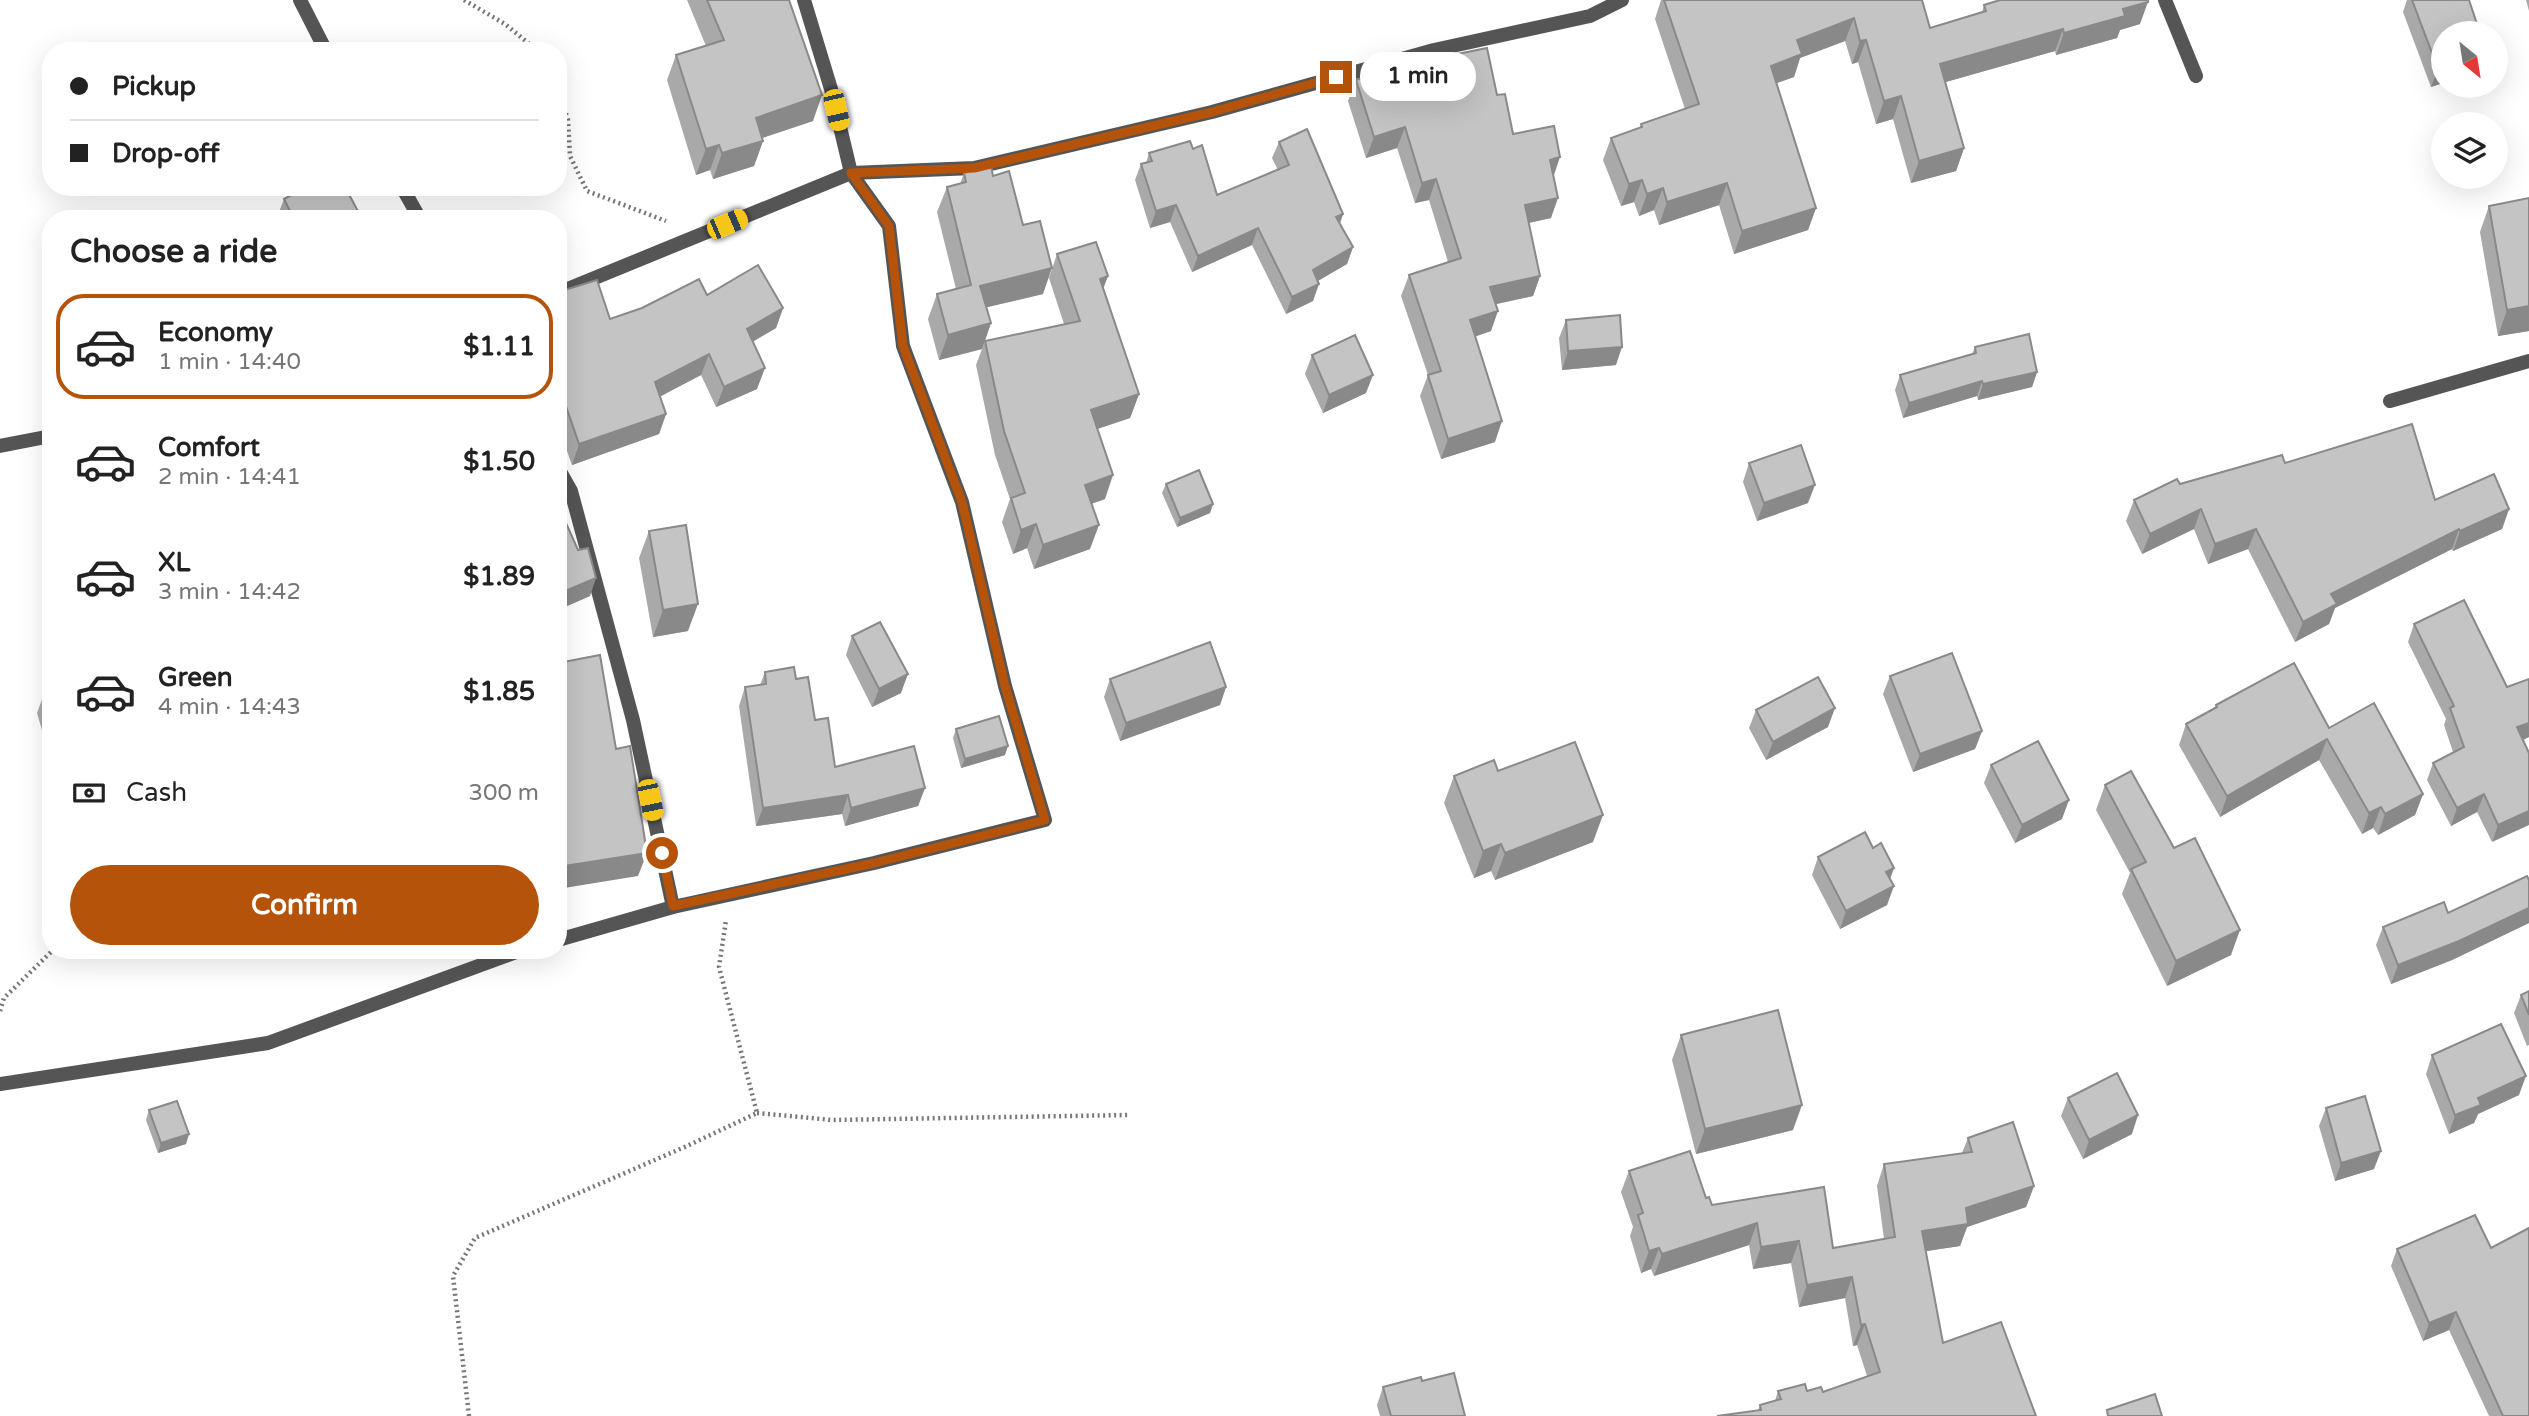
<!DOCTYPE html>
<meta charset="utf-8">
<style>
:root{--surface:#fff;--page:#f2f2f2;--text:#222;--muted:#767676;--line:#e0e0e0;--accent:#b45309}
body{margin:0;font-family:"Varela Round",sans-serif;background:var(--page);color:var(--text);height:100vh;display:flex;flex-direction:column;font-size:26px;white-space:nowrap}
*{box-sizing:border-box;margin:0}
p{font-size:23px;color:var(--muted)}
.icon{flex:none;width:38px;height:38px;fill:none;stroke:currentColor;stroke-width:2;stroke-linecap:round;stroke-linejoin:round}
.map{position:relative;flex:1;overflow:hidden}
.sheet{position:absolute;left:42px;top:210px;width:525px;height:749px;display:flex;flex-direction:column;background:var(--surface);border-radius:28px;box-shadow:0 7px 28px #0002}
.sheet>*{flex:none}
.top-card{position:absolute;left:42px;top:42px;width:525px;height:154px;border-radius:28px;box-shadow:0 7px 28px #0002;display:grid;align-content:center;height:154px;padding:0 28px;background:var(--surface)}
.needle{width:46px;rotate:150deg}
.buttons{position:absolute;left:2431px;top:21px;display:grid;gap:14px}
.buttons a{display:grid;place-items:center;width:77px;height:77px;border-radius:50%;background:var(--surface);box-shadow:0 7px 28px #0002;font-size:35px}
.end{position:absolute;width:32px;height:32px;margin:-16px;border:9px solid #b45309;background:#fff;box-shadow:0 0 0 4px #fff}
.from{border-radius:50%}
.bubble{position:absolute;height:49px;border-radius:24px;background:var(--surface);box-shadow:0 7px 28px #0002;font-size:23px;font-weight:800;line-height:49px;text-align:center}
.car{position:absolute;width:21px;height:42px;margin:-21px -10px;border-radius:9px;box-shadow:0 0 5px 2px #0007;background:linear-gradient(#f5c518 24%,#345 0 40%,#f5c518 0 76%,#345 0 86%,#f5c518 0)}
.top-card b{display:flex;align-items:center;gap:24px;height:66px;font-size:26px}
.top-card b+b{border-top:2px solid var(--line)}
.top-card i{width:18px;height:18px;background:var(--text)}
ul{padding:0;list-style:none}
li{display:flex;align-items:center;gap:21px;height:105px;margin:0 14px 10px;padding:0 14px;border:4px solid transparent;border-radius:28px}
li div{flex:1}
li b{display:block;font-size:26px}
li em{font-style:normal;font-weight:800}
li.current{border-color:var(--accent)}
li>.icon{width:63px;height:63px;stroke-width:1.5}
h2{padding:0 28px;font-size:32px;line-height:84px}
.pay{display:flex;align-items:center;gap:18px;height:77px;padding:0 28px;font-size:26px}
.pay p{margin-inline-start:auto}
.button{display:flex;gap:14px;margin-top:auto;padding:14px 28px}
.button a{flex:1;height:80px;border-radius:42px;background:var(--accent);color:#fff;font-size:28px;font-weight:800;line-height:80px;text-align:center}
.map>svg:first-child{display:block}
</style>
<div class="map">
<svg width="2529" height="1416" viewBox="0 0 2529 1416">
<rect width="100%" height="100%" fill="#fff"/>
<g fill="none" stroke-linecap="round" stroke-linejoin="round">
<g stroke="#777" stroke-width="4.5" stroke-dasharray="2 3.5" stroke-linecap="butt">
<polyline points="464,0 505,24 538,51"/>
<polyline points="558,87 568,120 570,156 587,191 666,221"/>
<polyline points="0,1011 4,998 53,950"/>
<polyline points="757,1113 832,1120 1128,1115"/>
<polyline points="469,1416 453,1276 475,1238 687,1146 757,1113 719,967 726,920"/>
</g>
<g stroke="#555" stroke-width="14">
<polyline points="300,0 326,51"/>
<polyline points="2165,0 2196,76"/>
<polyline points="402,187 420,219"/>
<polyline points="558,293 851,173 974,168 1212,112 1434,50 1590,16 1622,0"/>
<polyline points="2390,401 2529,361"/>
<polyline points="0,446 51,436"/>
<polyline points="558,468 571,491 633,720 673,907"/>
<polyline points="558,940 673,907 874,863 1045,820 1005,686 962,502 903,346 889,226 851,173 831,89 804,0"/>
<polyline points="0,1084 268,1043 522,950"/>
</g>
</g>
<g fill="#a9a9a9">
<polygon points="687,0 789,0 813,121 762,138 763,141 754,166 713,179 710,170 696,175 667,80 676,55 706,46"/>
<polygon points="1661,0 1922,0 1930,28 1982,12 1984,5 2140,24 2120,30 2117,38 2056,55 2055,51 1945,82 1964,148 1956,171 1911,183 1893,119 1876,124 1858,62 1852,64 1845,41 1800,58 1794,77 1776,83 1816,208 1808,230 1734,254 1719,205 1659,225 1654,210 1639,216 1634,202 1621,206 1603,160 1611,138 1640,127 1641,124 1685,109 1655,19"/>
<polygon points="2407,0 2469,0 2443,83 2431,87 2403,12"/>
<polygon points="2526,0 2529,0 2529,11"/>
<polygon points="1356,80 1497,95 1513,134 1554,176 1551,218 1529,223 1540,276 1533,296 1496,304 1491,331 1475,336 1495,442 1441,459 1420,396 1428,375 1401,296 1409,275 1448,262 1429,200 1415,203 1397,148 1366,158 1348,101"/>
<polygon points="1279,142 1343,214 1340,224 1353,247 1347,264 1318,281 1313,301 1286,314 1252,245 1192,272 1170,222 1150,228 1135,180 1141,164 1146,163 1149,153 1193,149 1217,195 1278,170 1272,158"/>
<polygon points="964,173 993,176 1023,225 1043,294 986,307 991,323 982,349 939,360 928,319 937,294 956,289 937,212 947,187 960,184"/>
<polygon points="2529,198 2529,331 2498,336 2480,232 2489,206"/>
<polygon points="284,199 359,213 357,219 278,219 277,217"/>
<polygon points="1057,254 1108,276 1103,288 1139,394 1130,418 1097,429 1105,499 1091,504 1090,549 1034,569 1027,548 1013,554 1002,522 1010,499 995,455 976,365 985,341 1064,324 1049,278"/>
<polygon points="558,292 610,319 707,295 783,308 776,328 753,342 757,389 716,407 701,375 660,396 666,414 659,434 572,465 558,426"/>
<polygon points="1566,320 1616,365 1562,370 1559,338"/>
<polygon points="1975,347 2037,372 2032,387 1978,400 1977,396 1903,418 1895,390 1900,375 1972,354"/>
<polygon points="1312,355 1366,393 1323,413 1305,374"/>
<polygon points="1749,463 1808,503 1757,521 1743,482"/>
<polygon points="2285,463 2435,500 2509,509 2502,529 2453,551 2452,549 2335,608 2329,624 2295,642 2248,549 2208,564 2194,529 2142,554 2126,521 2134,500"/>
<polygon points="1166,484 1213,504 1210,513 1177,527 1162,493"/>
<polygon points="558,505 590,596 558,610"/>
<polygon points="649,531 688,631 653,637 639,558"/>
<polygon points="2414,624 2507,687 2529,679 2529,737 2523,740 2529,753 2492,842 2477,812 2451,826 2427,780 2433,763 2453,752 2444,725 2446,719 2408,642"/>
<polygon points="852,636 901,693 872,707 846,655"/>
<polygon points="765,672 796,679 835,767 925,788 918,806 845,826 842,814 756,826 739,706 745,687 760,685"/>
<polygon points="1890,676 1982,731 1975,749 1913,772 1883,694"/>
<polygon points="1110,679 1226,687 1220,705 1120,741 1104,697"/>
<polygon points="51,692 51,761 37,713 44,694"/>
<polygon points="2216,705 2329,728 2423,794 2415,815 2378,835 2373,828 2362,834 2319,760 2220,817 2179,745 2186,724 2214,708"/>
<polygon points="1756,710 1828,727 1766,760 1749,728"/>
<polygon points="956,729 1005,755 961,768 953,738"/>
<polygon points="1991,765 2062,819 2015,843 1984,783"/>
<polygon points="1498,771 1593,842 1495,880 1491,871 1474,878 1444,803 1454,776"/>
<polygon points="2105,785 2231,955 2167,986 2122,894 2130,873 2096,810"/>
<polygon points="1873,848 1894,868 1890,879 1887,905 1840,929 1812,875 1818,857"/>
<polygon points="2529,880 2529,923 2452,960 2391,984 2376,945 2383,927 2448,913"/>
<polygon points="2529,991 2529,1045 2527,1046 2514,1013 2521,995"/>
<polygon points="1681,1035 1793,1130 1696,1154 1672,1060"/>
<polygon points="2432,1055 2519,1095 2478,1114 2474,1123 2449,1134 2426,1074"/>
<polygon points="2068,1098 2132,1134 2083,1159 2061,1116"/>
<polygon points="2326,1108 2374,1169 2335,1181 2319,1126"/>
<polygon points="149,1110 186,1144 158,1153 146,1120"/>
<polygon points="1968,1138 2034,1186 2026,1207 1967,1227 1960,1246 1926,1251 1943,1343 2036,1416 1758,1410 1760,1405 1775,1401 1778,1391 1807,1391 1823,1392 1867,1376 1857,1345 1853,1346 1845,1298 1799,1307 1791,1263 1753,1269 1749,1245 1654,1276 1651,1269 1641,1273 1630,1236 1633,1227 1621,1192 1629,1171 1706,1198 1712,1205 1833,1248 1884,1239 1877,1186 1884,1164 1962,1153"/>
<polygon points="2475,1215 2529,1416 2489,1416 2449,1330 2423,1341 2391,1266 2397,1249"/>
<polygon points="1422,1381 1465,1416 1380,1416 1377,1405 1383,1387"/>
</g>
<g fill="#898989">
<polygon points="2148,2 2140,24 2120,30 2117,38 2056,55 2064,33 2123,9"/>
<polygon points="1854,18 1845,41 1800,58 1794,77 1763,88 1771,66 1797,40"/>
<polygon points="2063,29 2055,51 1932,86 1940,64"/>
<polygon points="1866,40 1858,62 1852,64 1860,41"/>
<polygon points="2443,67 2443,83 2431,87 2438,69"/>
<polygon points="822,95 813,121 747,143 756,118"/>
<polygon points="1901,96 1893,119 1876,124 1884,101"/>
<polygon points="1405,127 1397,148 1366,158 1374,137"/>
<polygon points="763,141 754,166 713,179 722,153"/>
<polygon points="719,145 710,170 696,175 706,149"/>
<polygon points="1964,148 1956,171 1911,183 1919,161"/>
<polygon points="1560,157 1553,178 1550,160"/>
<polygon points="1436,179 1429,200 1415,203 1422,183"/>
<polygon points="1642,180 1634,202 1621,206 1629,184"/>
<polygon points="1727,183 1719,205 1659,225 1667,202"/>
<polygon points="1663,188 1654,210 1639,216 1647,194"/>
<polygon points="1558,198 1551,218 1518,225 1525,205"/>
<polygon points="1176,205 1170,222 1150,228 1156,211"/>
<polygon points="1816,208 1808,230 1734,254 1742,231"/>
<polygon points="359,213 357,219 348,219"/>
<polygon points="1343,214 1337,231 1336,217"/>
<polygon points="1258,228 1252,245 1192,272 1198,256"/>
<polygon points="1353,247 1347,264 1307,287 1313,270"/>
<polygon points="1052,268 1043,294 971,311 980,286"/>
<polygon points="1108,276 1099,300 1100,279"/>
<polygon points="1540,276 1533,296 1483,307 1490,287"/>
<polygon points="1319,284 1313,301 1286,314 1292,297"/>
<polygon points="2529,306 2529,331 2498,336 2507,310"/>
<polygon points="783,308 776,328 739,349 747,329"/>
<polygon points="1498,311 1491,331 1463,341 1470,320"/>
<polygon points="991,323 982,349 939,360 948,335"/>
<polygon points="1622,347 1616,365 1562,370 1568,351"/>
<polygon points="709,354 701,375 648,403 655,382"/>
<polygon points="765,368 757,389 716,407 724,387"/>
<polygon points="2037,372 2032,387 1978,400 1983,384"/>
<polygon points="1373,375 1366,393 1323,413 1329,395"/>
<polygon points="1982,381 1977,396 1903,418 1909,403"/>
<polygon points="1139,394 1130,418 1082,434 1091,410"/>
<polygon points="666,414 659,434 572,465 579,444"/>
<polygon points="1502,421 1495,442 1441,459 1448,439"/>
<polygon points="1113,475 1105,499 1076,509 1085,485"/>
<polygon points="1815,485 1808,503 1757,521 1764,503"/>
<polygon points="1213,504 1210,513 1177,527 1180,518"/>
<polygon points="2201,509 2194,529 2142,554 2150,534"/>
<polygon points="2509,509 2502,529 2453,551 2460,531"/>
<polygon points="1036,524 1027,548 1013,554 1021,530"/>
<polygon points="1099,525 1090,549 1034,569 1043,545"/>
<polygon points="2256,529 2248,549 2208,564 2215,544"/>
<polygon points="2459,529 2452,549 2335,608 2329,624 2295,642 2303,622 2331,594"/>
<polygon points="596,578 590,596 558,610 558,606 563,592"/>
<polygon points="698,604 688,631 653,637 663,610"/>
<polygon points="908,674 901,693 872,707 879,689"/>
<polygon points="1226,687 1220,705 1120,741 1126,723"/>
<polygon points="1835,708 1828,727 1766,760 1773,742"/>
<polygon points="2529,723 2529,737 2511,745 2517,727"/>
<polygon points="1982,731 1975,749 1913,772 1920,754"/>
<polygon points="2327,739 2319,760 2220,817 2227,796"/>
<polygon points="1008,746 1005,755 961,768 965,759"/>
<polygon points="925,788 918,806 845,826 851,808"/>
<polygon points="2423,794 2415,815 2378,835 2385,814"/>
<polygon points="2484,794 2477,812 2451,826 2457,808"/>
<polygon points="848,795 842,814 756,826 763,808"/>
<polygon points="2069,800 2062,819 2015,843 2022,825"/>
<polygon points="2381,807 2373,828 2362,834 2369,813"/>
<polygon points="2529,811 2529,825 2492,842 2498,825"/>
<polygon points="1603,815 1593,842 1495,880 1505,853"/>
<polygon points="1501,844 1491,871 1474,878 1483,851"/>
<polygon points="647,853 638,876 558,889 558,867"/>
<polygon points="1894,868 1887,886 1886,872"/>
<polygon points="1894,886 1887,905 1840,929 1846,911"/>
<polygon points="2529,908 2529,923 2452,960 2391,984 2398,965"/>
<polygon points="2240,930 2231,955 2167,986 2176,961"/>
<polygon points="2526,1076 2519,1095 2478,1114 2474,1123 2449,1134 2455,1115 2478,1098"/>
<polygon points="1802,1105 1793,1130 1696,1154 1705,1129"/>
<polygon points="2138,1115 2132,1134 2083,1159 2089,1140"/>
<polygon points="189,1134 186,1144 158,1153 161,1143"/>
<polygon points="2381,1151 2374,1169 2335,1181 2341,1163"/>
<polygon points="2034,1186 2026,1207 1967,1227 1960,1246 1914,1253 1922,1231 1966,1208"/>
<polygon points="1757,1223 1749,1245 1654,1276 1662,1254"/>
<polygon points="1799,1241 1791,1263 1753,1269 1761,1247"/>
<polygon points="1659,1248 1651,1269 1641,1273 1649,1251"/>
<polygon points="1852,1277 1845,1298 1799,1307 1807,1285"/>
<polygon points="2456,1312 2449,1330 2423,1341 2429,1323"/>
<polygon points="1865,1324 1857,1345 1853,1346 1861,1325"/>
</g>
<g fill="#c4c4c4" stroke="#898989" stroke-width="2">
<polygon points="707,0 789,0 822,95 756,118 763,141 722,153 719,145 706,149 676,55 724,40"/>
<polygon points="1664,0 1922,0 1930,28 1986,11 1984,5 2000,0 2148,0 2148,2 2123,9 2125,16 2064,33 2063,29 1940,64 1964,148 1919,161 1901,96 1884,101 1866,40 1860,41 1854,18 1797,40 1802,54 1771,66 1816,208 1742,231 1727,183 1667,202 1663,188 1647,194 1642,180 1629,184 1611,138 1642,127 1641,124 1699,104"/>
<polygon points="2412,0 2469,0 2480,33 2443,33 2443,67 2438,69"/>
<polygon points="1487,48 1497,95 1505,94 1513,134 1554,126 1560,157 1550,160 1558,198 1525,205 1540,276 1490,287 1498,311 1470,320 1502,421 1448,439 1428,375 1441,371 1409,275 1461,258 1436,179 1422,183 1405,127 1374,137 1356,80 1399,66"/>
<polygon points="1307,129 1343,214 1336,217 1353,247 1313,270 1319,284 1292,297 1258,228 1198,256 1176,205 1156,211 1141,164 1152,161 1149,153 1190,141 1193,149 1202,145 1217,195 1289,165 1279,142"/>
<polygon points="991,166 993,176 1009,171 1023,225 1040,221 1052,268 980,286 991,323 948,335 937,294 971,285 947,187 966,182 964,173"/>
<polygon points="306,187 345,187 359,213 348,219 294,219 284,199"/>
<polygon points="2529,198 2529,306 2507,310 2489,206"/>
<polygon points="1096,242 1108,276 1100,279 1139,394 1091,410 1113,475 1085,485 1099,525 1043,545 1036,524 1021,530 1011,498 1025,493 1004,431 985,341 1080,321 1057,254"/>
<polygon points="758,265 783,308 747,329 765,368 724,387 709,354 655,382 666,414 579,444 558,383 558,292 597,280 610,319 642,308 699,279 707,295"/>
<polygon points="1620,315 1622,347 1568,351 1566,320"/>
<polygon points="2029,334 2037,372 1983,384 1982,381 1909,403 1900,375 1976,353 1975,347"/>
<polygon points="1355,335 1373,375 1329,395 1312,355"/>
<polygon points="2412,424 2435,500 2494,474 2509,509 2460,531 2459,529 2331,594 2337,604 2303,622 2256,529 2215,544 2201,509 2150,534 2134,500 2177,479 2180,484 2282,455 2285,463"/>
<polygon points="1801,445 1815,485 1764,503 1749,463"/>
<polygon points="1199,470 1213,504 1180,518 1166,484"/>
<polygon points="558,505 578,550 588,548 596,578 563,592 558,580"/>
<polygon points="686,525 698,604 663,610 649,531"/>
<polygon points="2464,600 2507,687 2529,679 2529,723 2517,727 2529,753 2529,811 2498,825 2484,794 2457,808 2433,763 2464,747 2450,708 2454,706 2414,624"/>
<polygon points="880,622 908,674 879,689 852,636"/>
<polygon points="1210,642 1226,687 1126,723 1110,679"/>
<polygon points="1952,653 1982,731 1920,754 1890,676"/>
<polygon points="600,655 616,749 630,746 647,853 558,867 558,663"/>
<polygon points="2294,663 2329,728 2374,703 2423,794 2385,814 2381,807 2369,813 2327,739 2227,796 2186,724 2217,707 2216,705"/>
<polygon points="794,667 796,679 808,677 815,720 828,718 835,767 914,746 925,788 851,808 848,795 763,808 745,687 766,684 765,672"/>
<polygon points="1818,677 1835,708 1773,742 1756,710"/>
<polygon points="51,692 51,719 44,694"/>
<polygon points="999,716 1008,746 965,759 956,729"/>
<polygon points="2038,741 2069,800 2022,825 1991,765"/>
<polygon points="1575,742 1603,815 1505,853 1501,844 1483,851 1454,776 1494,760 1498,771"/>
<polygon points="2131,771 2174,848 2195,838 2240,930 2176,961 2131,869 2146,862 2105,785"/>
<polygon points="1865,832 1873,848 1881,843 1894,868 1886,872 1894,886 1846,911 1818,857"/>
<polygon points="2527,876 2529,880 2529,908 2459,941 2398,965 2383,927 2444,902 2448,913"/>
<polygon points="2529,991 2529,1015 2521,995"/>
<polygon points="1778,1010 1802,1105 1705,1129 1681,1035"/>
<polygon points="2501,1024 2526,1076 2478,1098 2481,1105 2455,1115 2432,1055"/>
<polygon points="2117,1073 2138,1115 2089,1140 2068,1098"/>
<polygon points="2365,1096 2381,1151 2341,1163 2326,1108"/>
<polygon points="177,1101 189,1134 161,1143 149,1110"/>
<polygon points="2013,1122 2034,1186 1966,1208 1968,1224 1922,1231 1943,1343 2001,1322 2036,1416 1717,1416 1761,1410 1760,1405 1781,1399 1778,1391 1805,1384 1807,1391 1821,1387 1823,1392 1880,1372 1865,1324 1861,1325 1852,1277 1807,1285 1799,1241 1761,1247 1757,1223 1662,1254 1659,1248 1649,1251 1638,1215 1643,1213 1629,1171 1690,1151 1706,1198 1709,1197 1712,1205 1824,1187 1833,1248 1895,1237 1884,1164 1972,1152 1968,1138"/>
<polygon points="2475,1215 2491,1248 2529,1228 2529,1416 2503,1416 2456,1312 2429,1323 2397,1249"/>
<polygon points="1454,1373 1465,1416 1391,1416 1383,1387 1421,1377 1422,1381"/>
<polygon points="2155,1394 2162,1416 2108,1416 2107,1410"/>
</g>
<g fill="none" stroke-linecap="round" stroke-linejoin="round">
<polyline stroke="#b45309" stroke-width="9" points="662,853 673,906 874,863 1045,820 1005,686 962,502 903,346 889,226 851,173 974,168 1212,112 1336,77"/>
</g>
</svg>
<div class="buttons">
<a><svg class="needle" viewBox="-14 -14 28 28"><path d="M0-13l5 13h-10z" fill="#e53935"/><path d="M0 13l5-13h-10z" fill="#767676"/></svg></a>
<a><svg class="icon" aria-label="layers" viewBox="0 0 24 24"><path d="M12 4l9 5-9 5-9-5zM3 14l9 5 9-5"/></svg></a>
</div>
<i class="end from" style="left:662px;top:853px"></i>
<i class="end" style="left:1336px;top:77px"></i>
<div class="bubble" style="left:1360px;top:52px;width:116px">1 min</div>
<i class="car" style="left:836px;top:110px;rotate:167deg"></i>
<i class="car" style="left:727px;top:224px;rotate:67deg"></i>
<i class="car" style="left:650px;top:800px;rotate:168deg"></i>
<div class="top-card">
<b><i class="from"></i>Pickup</b>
<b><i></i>Drop-off</b>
</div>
<section class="sheet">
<h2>Choose a ride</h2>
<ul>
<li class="current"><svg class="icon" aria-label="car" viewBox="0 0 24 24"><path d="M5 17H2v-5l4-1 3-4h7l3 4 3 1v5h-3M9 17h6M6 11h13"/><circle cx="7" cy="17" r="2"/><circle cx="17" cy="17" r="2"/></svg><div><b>Economy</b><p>1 min · 14:40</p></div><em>$1.11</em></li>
<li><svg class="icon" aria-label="car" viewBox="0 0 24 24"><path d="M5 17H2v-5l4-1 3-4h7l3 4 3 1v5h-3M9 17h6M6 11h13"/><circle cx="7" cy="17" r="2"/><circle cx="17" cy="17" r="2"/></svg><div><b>Comfort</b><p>2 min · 14:41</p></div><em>$1.50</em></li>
<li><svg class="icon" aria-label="car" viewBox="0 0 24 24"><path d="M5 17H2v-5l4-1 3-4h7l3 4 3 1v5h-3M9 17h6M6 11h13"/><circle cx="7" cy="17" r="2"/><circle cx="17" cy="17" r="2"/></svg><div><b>XL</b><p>3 min · 14:42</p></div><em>$1.89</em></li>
<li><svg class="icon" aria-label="car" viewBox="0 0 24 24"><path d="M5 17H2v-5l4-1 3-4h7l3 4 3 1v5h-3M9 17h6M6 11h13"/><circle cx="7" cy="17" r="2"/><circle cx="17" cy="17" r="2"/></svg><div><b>Green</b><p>4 min · 14:43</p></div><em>$1.85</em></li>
</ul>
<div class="pay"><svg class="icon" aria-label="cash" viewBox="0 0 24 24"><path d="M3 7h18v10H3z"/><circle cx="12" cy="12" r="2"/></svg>Cash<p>300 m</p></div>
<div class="button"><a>Confirm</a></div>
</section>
</div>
